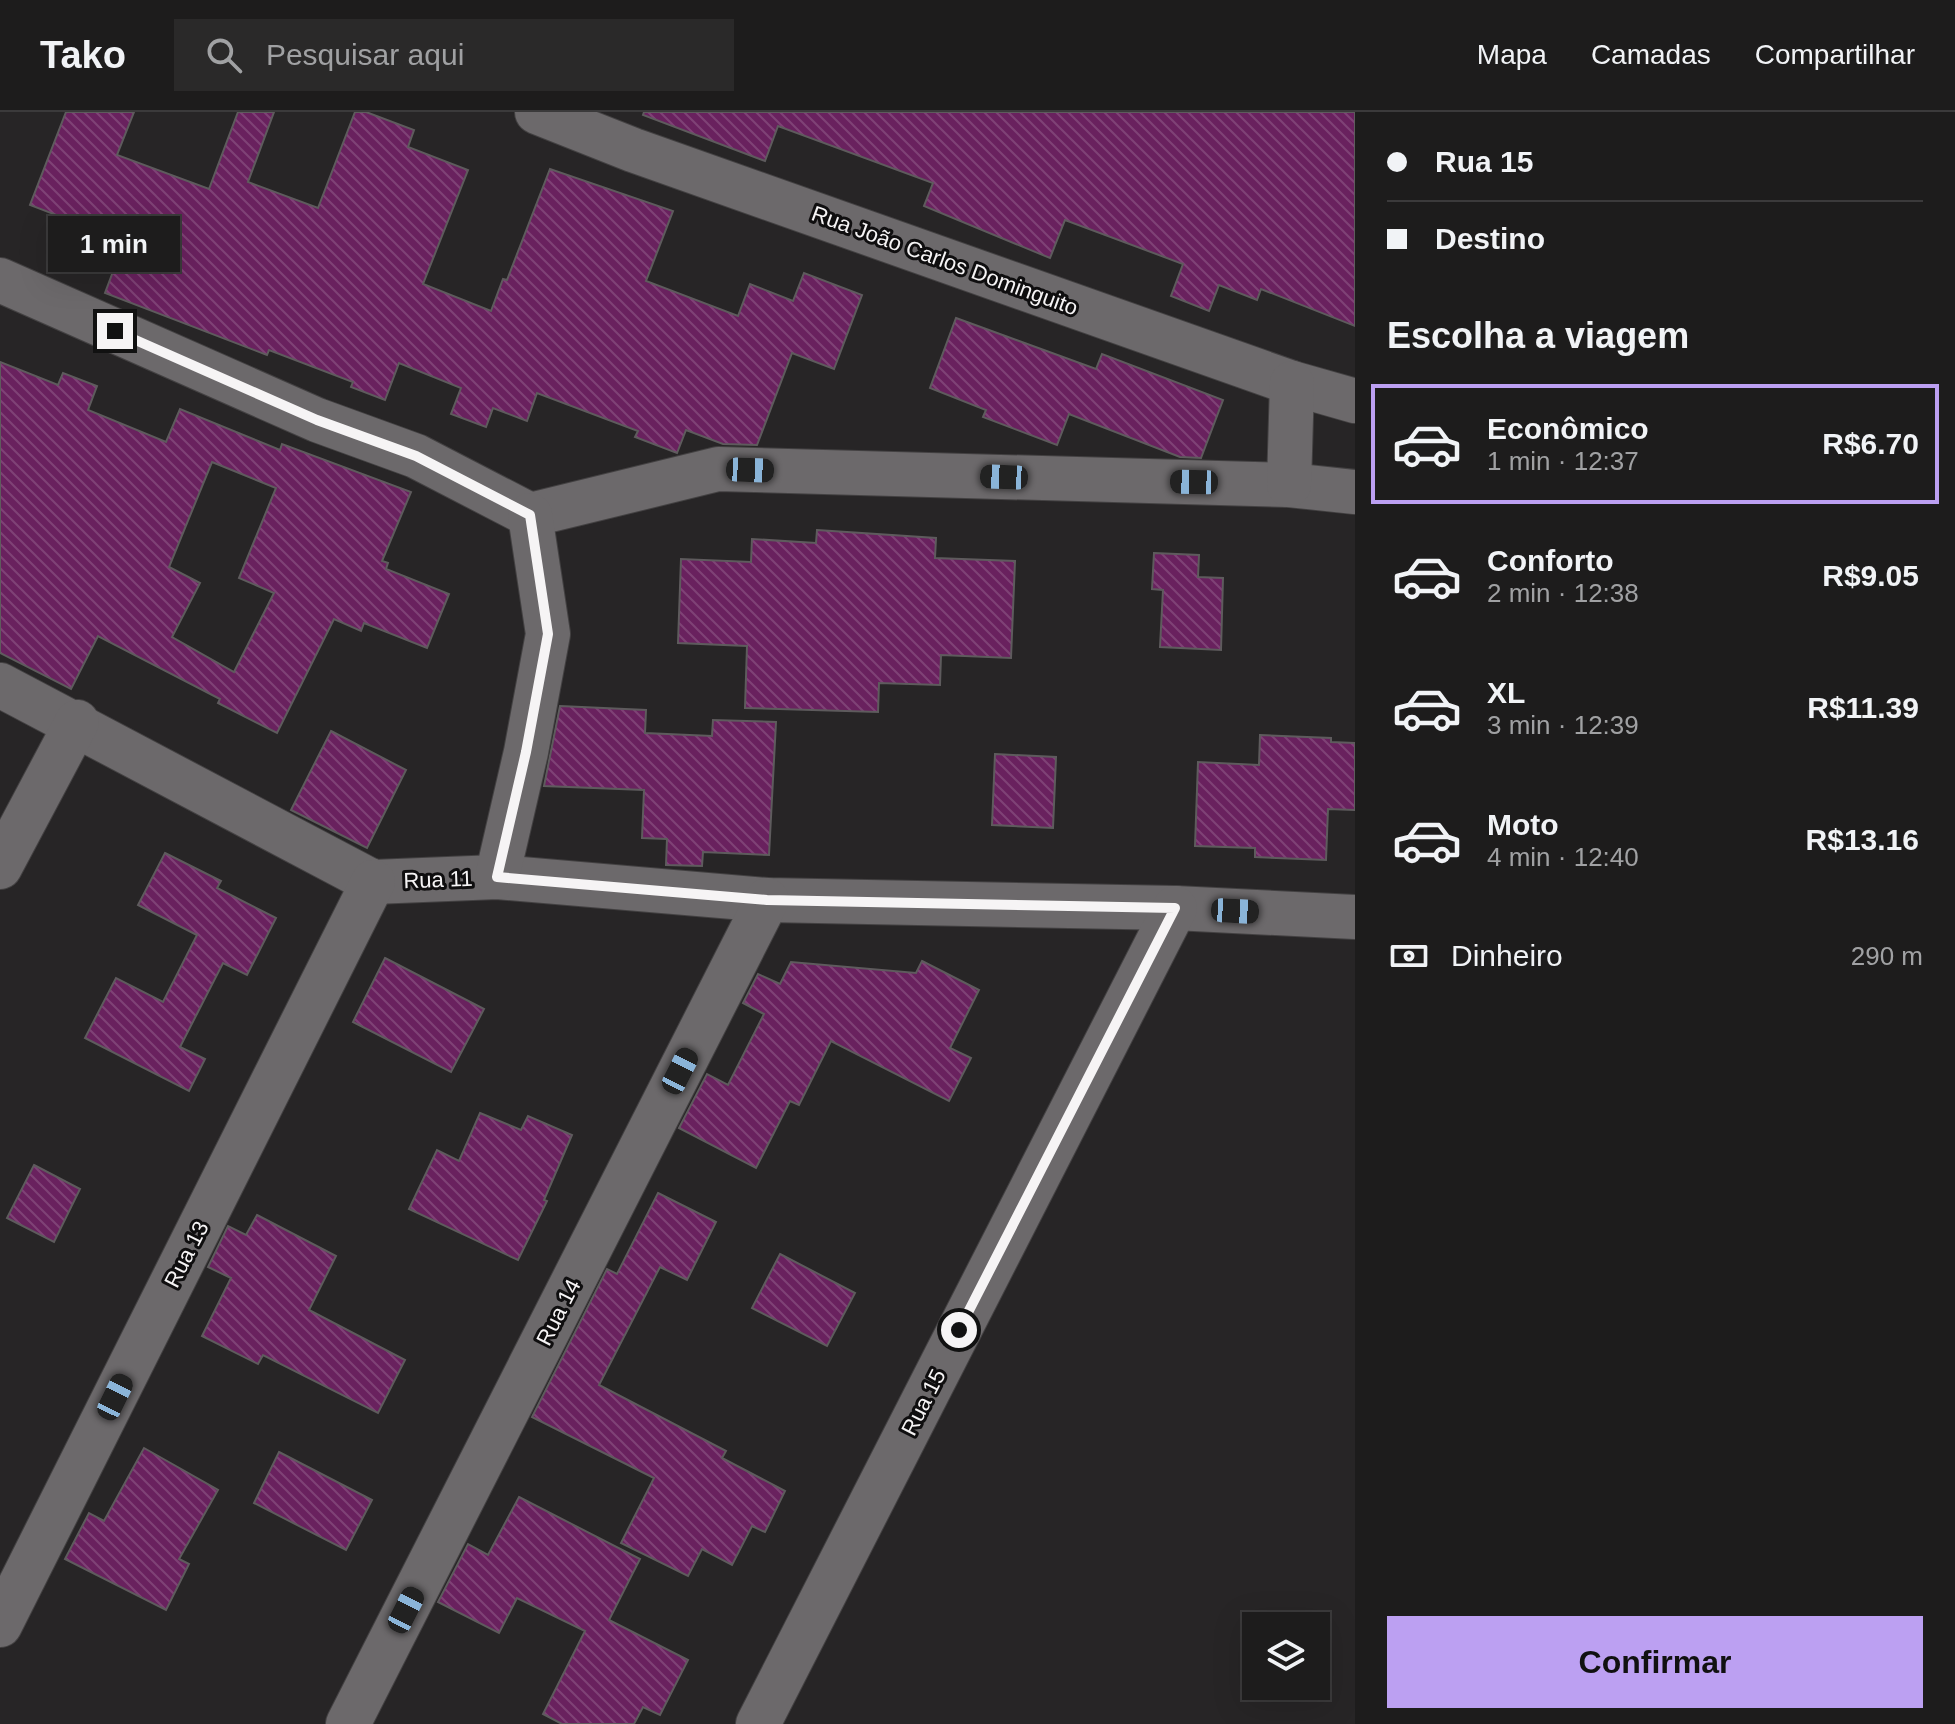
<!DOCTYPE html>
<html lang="pt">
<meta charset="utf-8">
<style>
:root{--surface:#1d1c1c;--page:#2a2929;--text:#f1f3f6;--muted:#a0a1a3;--line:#3b3a3b;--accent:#bca0f2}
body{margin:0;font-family:Arial,sans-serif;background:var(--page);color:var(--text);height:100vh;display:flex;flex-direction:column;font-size:30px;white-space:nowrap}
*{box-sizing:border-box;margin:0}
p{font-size:26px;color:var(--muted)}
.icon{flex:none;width:44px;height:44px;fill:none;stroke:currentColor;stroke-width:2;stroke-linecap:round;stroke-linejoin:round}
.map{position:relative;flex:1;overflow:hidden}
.panel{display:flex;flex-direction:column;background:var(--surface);width:600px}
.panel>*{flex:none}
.top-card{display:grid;align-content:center;height:176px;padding:0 32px;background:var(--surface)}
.tools{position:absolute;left:1242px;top:1500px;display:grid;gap:16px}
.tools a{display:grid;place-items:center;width:88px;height:88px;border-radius:0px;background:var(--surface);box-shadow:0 8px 32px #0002,0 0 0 2px var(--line);font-size:40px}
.end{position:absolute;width:36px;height:36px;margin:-18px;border:10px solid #f6f4f5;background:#111;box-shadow:0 0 0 4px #111}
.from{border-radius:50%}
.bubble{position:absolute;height:56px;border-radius:0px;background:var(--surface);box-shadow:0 8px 32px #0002,0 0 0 2px var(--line);font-size:26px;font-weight:600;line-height:56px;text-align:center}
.car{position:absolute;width:24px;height:48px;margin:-24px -12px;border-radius:10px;box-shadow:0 0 6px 2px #0007;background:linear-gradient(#222 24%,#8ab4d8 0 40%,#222 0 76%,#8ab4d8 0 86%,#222 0)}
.top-card b{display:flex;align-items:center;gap:28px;height:76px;font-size:30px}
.top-card b+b{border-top:2px solid var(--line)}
.top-card i{width:20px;height:20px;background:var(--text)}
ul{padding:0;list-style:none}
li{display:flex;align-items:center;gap:24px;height:120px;margin:0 16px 12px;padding:0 16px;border:4px solid transparent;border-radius:0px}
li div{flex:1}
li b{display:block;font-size:30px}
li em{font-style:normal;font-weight:600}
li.selected{border-color:var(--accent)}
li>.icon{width:72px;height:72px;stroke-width:1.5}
h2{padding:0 32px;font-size:36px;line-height:96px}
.pay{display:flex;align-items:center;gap:20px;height:88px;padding:0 32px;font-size:30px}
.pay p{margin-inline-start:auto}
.button{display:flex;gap:16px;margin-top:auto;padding:16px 32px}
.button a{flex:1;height:92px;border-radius:0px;background:var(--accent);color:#111;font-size:32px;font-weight:600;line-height:92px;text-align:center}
header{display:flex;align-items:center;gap:48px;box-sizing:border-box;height:112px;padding:0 40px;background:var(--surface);border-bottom:2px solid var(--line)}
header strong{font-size:38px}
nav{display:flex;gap:44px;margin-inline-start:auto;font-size:28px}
.search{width:560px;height:72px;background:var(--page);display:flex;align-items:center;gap:20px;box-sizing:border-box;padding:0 28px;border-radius:0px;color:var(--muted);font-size:30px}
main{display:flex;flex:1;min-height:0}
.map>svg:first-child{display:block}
</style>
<header>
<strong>Tako</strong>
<div class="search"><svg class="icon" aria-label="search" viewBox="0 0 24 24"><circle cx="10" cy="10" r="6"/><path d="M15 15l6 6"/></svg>Pesquisar aqui</div>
<nav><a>Mapa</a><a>Camadas</a><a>Compartilhar</a></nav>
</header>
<main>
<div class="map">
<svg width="1355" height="1612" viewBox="0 0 1355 1612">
<defs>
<pattern id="building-back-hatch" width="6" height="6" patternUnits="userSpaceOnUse" patternTransform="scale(2)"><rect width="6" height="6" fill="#69215e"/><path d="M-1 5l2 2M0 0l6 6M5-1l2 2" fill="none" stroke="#7f4276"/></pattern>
</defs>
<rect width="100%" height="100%" fill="#272526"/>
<g fill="url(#building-back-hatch)" stroke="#5e5b5d" stroke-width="2" fill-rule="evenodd">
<polygon points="66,0 134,0 117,43 209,77 238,0 274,0 248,70 318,96 355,0 366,0 414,18 408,35 468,58 423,172 491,199 503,167 507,168 550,57 673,99 646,169 738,204 750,172 793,189 804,161 862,183 834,257 792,241 757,333 723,332 686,318 677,341 635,325 638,319 537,281 527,309 493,296 486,315 451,302 461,276 399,251 385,288 351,275 353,270 269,238 267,243 105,181 117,149 85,137 93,117 30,93"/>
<polygon points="644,0 1355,0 1355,214 1261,177 1257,188 1219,173 1209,199 1171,184 1183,152 1065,108 1050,146 924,94 933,71 778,14 765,49 643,3"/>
<polygon points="956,206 1096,257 1102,242 1223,288 1201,346 1180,345 1069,302 1057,333 983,305 986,298 930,276"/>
<path d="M0,250L58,273L63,261L97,274L88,298L166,330L180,297L280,338L282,332L411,380L382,449L388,451L386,457L449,482L427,536L364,511L361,519L334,507L277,621L218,591L220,587L98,524L71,577L0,541ZM212,350L276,376L239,466L274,481L234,560L172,525L200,471L169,455Z"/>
<polygon points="817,418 936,426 935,446 1015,449 1011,546 941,543 940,573 879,571 878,600 745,596 747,534 678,531 681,447 751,450 752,427 816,431"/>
<polygon points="1154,441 1199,443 1198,465 1223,466 1221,538 1160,535 1163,478 1152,477"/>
<polygon points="560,594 646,598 645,621 712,624 713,608 776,610 769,743 703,740 702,754 666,753 667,727 642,726 644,678 544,674"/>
<polygon points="331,619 406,658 367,736 291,698"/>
<polygon points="1260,623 1331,626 1331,630 1355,631 1355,698 1328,697 1326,748 1255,745 1255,736 1195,734 1198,650 1259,653"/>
<polygon points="995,642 1056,645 1053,716 992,713"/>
<polygon points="165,741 221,769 217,776 276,806 247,863 223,851 180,935 205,947 189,979 85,926 116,866 163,890 197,823 138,793"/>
<polygon points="385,846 484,897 451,960 353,910"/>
<polygon points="922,849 979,878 950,936 971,946 949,989 831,929 799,993 790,989 756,1056 679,1016 707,962 728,973 764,902 743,891 758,862 780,872 791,850 916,861"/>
<polygon points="480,1001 521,1018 528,1004 572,1023 544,1088 547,1089 518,1148 409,1097 437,1038 459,1049"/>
<polygon points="34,1053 80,1077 54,1130 7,1106"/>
<polygon points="658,1081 716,1110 687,1168 660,1155 599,1273 726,1339 722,1346 785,1379 765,1420 752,1414 732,1453 702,1437 688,1464 621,1431 654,1366 532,1305 607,1157 617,1162"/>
<polygon points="257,1103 336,1144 309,1198 405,1248 378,1301 263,1243 258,1252 202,1224 231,1166 208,1155 228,1114 246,1123"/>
<polygon points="780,1142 855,1181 827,1234 752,1196"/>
<polygon points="144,1336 218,1378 179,1447 189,1452 166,1498 65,1447 89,1401 104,1409"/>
<polygon points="279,1340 372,1388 346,1438 254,1391"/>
<polygon points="519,1385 640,1447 609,1508 688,1548 660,1603 643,1595 634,1612 562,1612 543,1602 585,1519 517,1486 499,1521 438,1490 468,1432 488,1443"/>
</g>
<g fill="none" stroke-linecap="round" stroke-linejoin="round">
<defs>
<g id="minor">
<polyline points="537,0 633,38 1292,271 1355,289"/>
<polyline points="0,168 317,308 416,344 530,403 718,357 1289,373 1355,380"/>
<polyline points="1289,373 1292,271"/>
<polyline points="0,573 373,770 497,765 767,788 1175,796 1355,805"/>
<polyline points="0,755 77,610"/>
<polyline points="497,765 526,640 548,522 530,403"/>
<polyline points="0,1513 373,770"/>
<polyline points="348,1612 767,788"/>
<polyline points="758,1612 1175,796"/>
</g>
</defs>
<use href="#minor" stroke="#434142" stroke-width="46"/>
<use href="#minor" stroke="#6c696b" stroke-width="44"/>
</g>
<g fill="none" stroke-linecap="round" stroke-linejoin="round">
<polyline stroke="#f6f4f5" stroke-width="10" points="115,219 317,308 416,344 530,403 548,522 526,640 497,765 767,788 1175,796 959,1218"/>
</g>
<g text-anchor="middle" stroke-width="6" stroke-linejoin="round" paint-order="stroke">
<g font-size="22" fill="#f6f4f5" stroke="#0f0e0f">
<text transform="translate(945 148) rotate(20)" y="8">Rua João Carlos Dominguito</text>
<text transform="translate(438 767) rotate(-2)" y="8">Rua 11</text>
<text transform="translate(186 1142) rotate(-63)" y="8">Rua 13</text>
<text transform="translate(558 1200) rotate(-63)" y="8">Rua 14</text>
<text transform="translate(923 1290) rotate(-63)" y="8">Rua 15</text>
</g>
</g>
</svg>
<div class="tools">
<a><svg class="icon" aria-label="layers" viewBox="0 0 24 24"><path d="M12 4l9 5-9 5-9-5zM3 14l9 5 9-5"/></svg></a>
</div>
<i class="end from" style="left:959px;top:1218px"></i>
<i class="end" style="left:115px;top:219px"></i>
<div class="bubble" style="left:48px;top:104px;width:132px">1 min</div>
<i class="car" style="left:750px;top:358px;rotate:92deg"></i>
<i class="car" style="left:1004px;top:365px;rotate:272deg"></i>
<i class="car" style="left:1194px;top:370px;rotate:271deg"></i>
<i class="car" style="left:1235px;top:799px;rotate:93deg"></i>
<i class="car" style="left:680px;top:959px;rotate:27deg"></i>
<i class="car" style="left:115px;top:1285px;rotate:26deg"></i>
<i class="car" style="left:406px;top:1498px;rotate:27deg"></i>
</div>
<section class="panel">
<div class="top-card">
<b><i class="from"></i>Rua 15</b>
<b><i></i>Destino</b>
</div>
<h2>Escolha a viagem</h2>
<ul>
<li class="selected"><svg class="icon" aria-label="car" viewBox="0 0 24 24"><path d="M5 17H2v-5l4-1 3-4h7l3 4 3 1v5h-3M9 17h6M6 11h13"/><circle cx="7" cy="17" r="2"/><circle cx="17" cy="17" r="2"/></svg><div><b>Econômico</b><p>1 min · 12:37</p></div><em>R$6.70</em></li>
<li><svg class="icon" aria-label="car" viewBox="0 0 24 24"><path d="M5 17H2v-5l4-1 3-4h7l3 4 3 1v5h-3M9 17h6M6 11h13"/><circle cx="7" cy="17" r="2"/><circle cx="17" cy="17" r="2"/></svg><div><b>Conforto</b><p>2 min · 12:38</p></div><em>R$9.05</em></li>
<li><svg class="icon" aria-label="car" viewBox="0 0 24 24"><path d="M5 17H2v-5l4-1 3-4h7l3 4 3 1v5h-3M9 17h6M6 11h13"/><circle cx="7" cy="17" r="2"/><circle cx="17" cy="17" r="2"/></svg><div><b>XL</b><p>3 min · 12:39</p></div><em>R$11.39</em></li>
<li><svg class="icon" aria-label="car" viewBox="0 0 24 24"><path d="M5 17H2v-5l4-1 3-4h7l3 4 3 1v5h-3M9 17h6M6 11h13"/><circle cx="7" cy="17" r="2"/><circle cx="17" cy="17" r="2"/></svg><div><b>Moto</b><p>4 min · 12:40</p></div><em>R$13.16</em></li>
</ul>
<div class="pay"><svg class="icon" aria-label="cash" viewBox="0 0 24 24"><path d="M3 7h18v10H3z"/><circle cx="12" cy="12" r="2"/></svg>Dinheiro<p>290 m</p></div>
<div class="button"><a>Confirmar</a></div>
</section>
</main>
